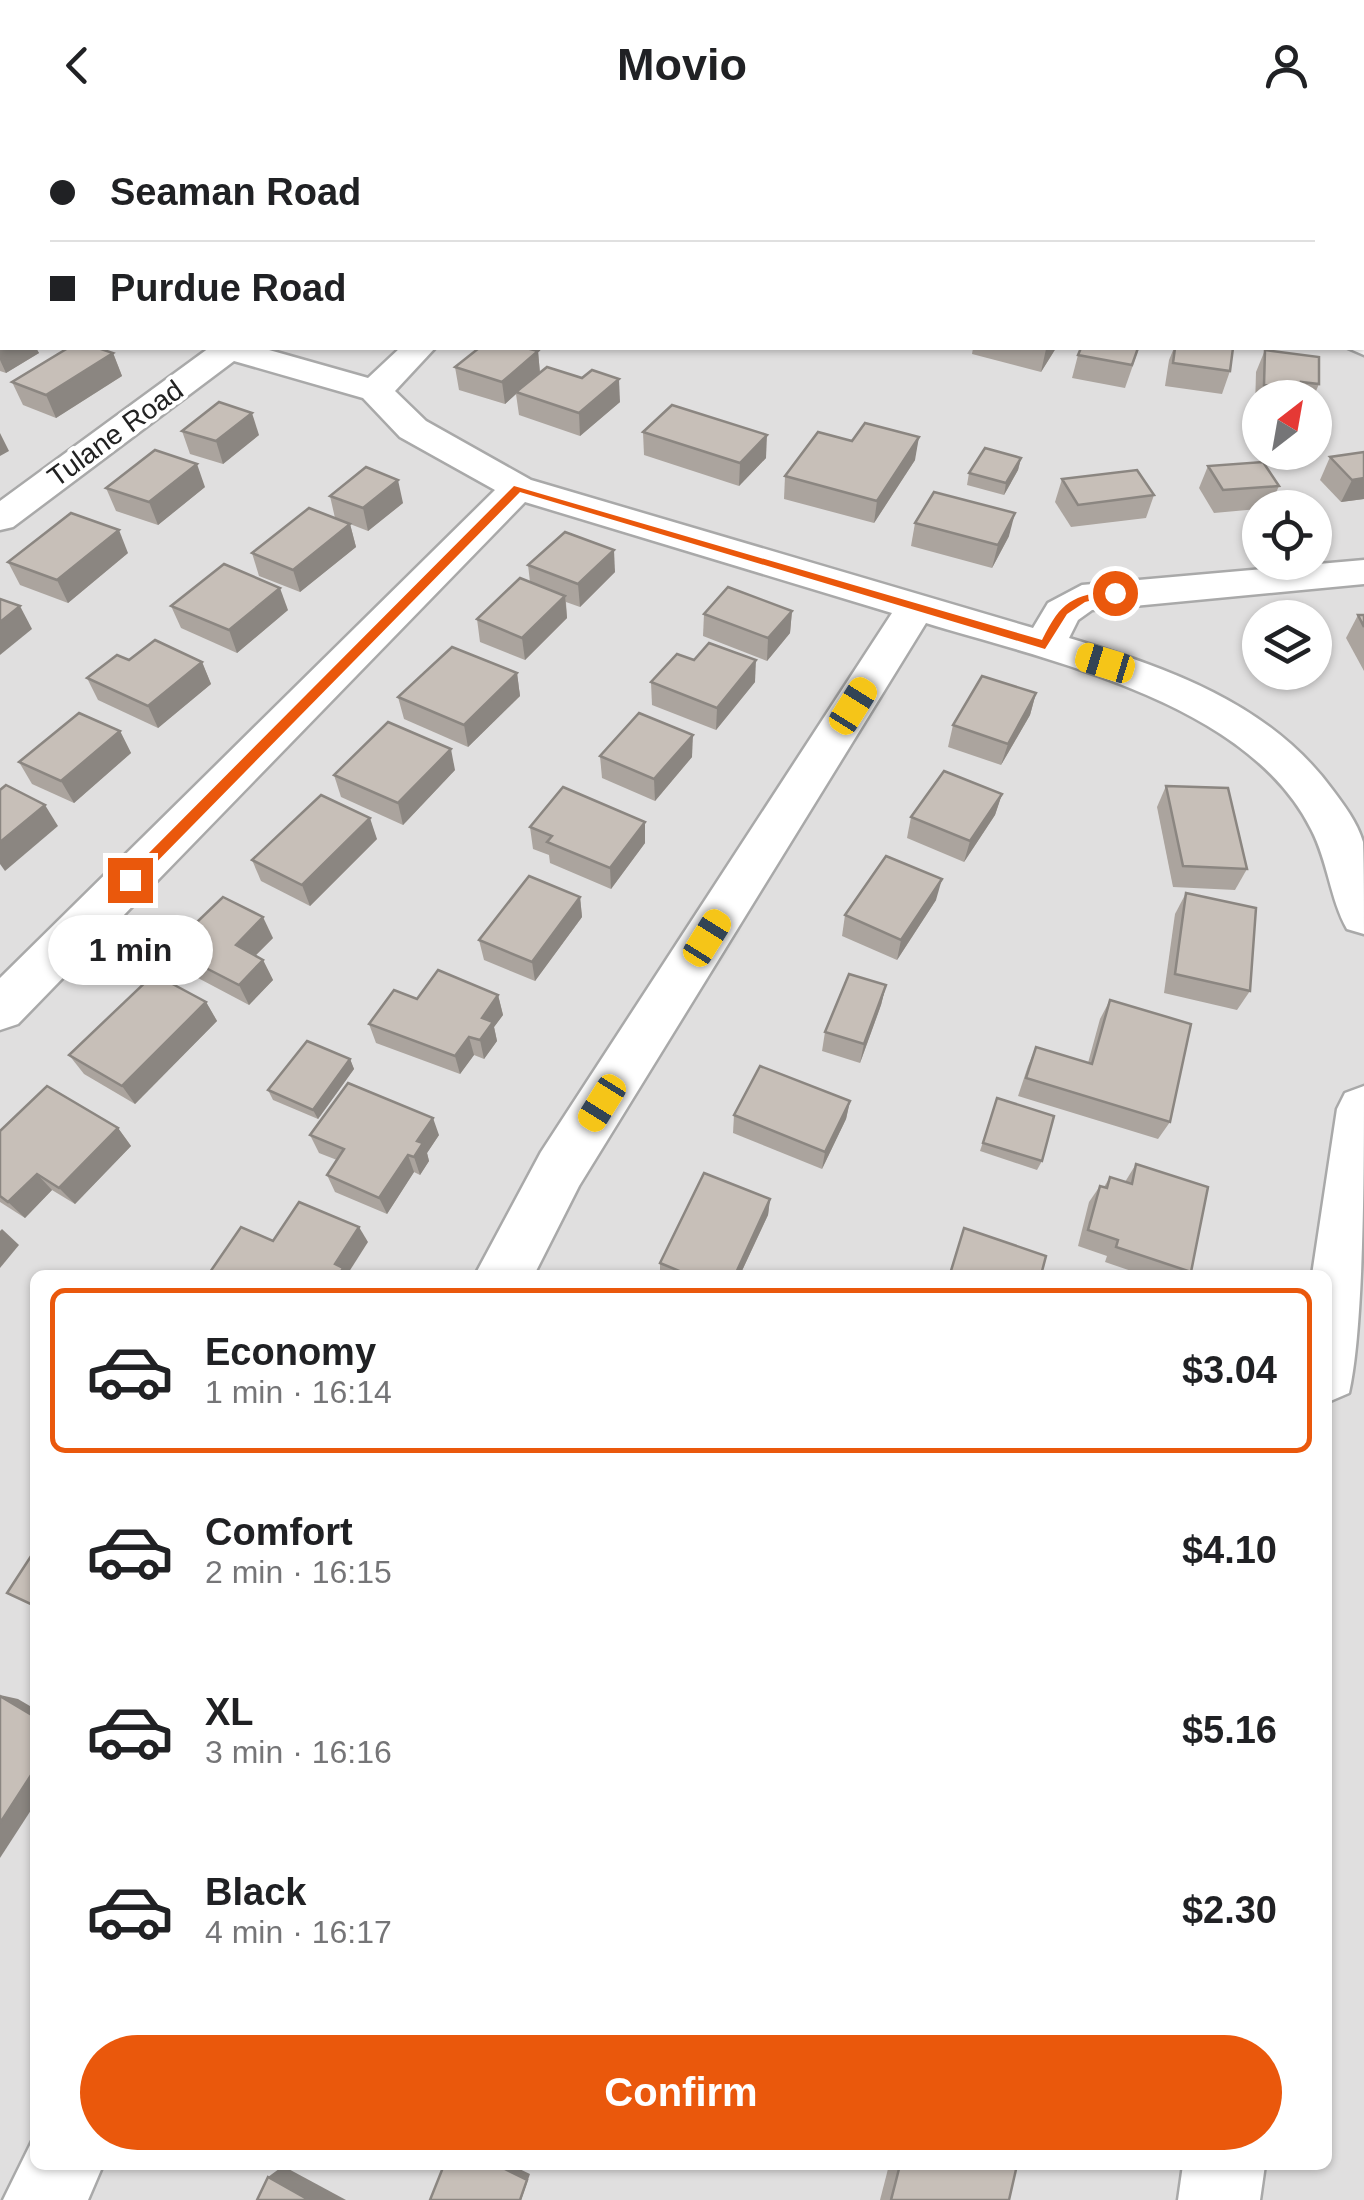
<!DOCTYPE html>
<meta charset="utf-8">
<style>
:root{--surface:#fff;--page:#f2f2f2;--text:#202124;--muted:#757577;--line:#e0e0e0;--accent:#ea580c}
body{margin:0;font-family:Arial,sans-serif;background:var(--page);color:var(--text);height:100vh;display:flex;flex-direction:column;font-size:38px;white-space:nowrap}
*{box-sizing:border-box;margin:0}
p{font-size:32px;color:var(--muted)}
.icon{flex:none;width:55px;height:55px;fill:none;stroke:currentColor;stroke-width:2;stroke-linecap:round;stroke-linejoin:round}
.map{position:relative;flex:1;overflow:hidden}
.details{position:absolute;left:30px;top:1140px;width:1302px;height:900px;display:flex;flex-direction:column;background:var(--surface);border-radius:15px;box-shadow:0 2px 8px #0004}
.details>*{flex:none}
.banner{position:absolute;left:0px;top:0px;width:1365px;height:220px;box-shadow:0 2px 8px #0004;display:grid;align-content:center;height:220px;padding:0 50px;background:var(--surface)}
.needle{width:65px;rotate:31deg}
.buttons{position:absolute;left:1242px;top:250px;display:grid;gap:20px}
.buttons a{display:grid;place-items:center;width:90px;height:90px;border-radius:50%;background:var(--surface);box-shadow:0 2px 8px #0004;font-size:50px}
.end{position:absolute;width:45px;height:45px;margin:-22px;border:12px solid #ea580c;background:#fff;box-shadow:0 0 0 5px #fff}
.from{border-radius:50%}
.bubble{position:absolute;height:70px;border-radius:35px;background:var(--surface);box-shadow:0 2px 8px #0004;font-size:32px;font-weight:700;line-height:70px;text-align:center}
.car{position:absolute;width:30px;height:60px;margin:-30px -15px;border-radius:12px;box-shadow:0 0 8px 2px #0007;background:linear-gradient(#f5c518 24%,#345 0 40%,#f5c518 0 76%,#345 0 86%,#f5c518 0)}
.banner b{display:flex;align-items:center;gap:35px;height:95px;font-size:38px}
.banner b+b{border-top:2px solid var(--line)}
.banner i{width:25px;height:25px;background:var(--text)}
ul{padding:18px 0 0;list-style:none}
li{display:flex;align-items:center;gap:30px;height:165px;margin:0 20px 15px;padding:0 30px;border:5px solid transparent;border-radius:15px}
li div{flex:1}
li b{display:block;font-size:38px}
li em{font-style:normal;font-weight:700}
li.current{border-color:var(--accent)}
li>.icon{width:90px;height:90px;stroke-width:1.5}
.button{display:flex;gap:20px;margin-top:auto;padding:20px 50px}
.button a{flex:1;height:115px;border-radius:60px;background:var(--accent);color:#fff;font-size:40px;font-weight:700;line-height:115px;text-align:center}
header{display:flex;justify-content:space-between;align-items:center;height:130px;padding:0 50px;background:var(--surface);font-size:45px;font-weight:700}
.map>svg:first-child{display:block}
</style>
<header><svg class="icon" aria-label="back" viewBox="0 0 24 24"><path d="M15 5l-7 7 7 7"/></svg>Movio<svg class="icon" aria-label="person" viewBox="0 0 24 24"><circle cx="12" cy="8" r="4"/><path d="M4 21q1-7 8-7t8 7"/></svg></header>
<div class="map">
<svg width="1364" height="2070" viewBox="0 0 1364 2070">
<rect width="100%" height="100%" fill="#f2efe9"/>
<path fill="#e0dfdf" fill-rule="evenodd" d="M0,0H1364V2070H0ZM2,2H1362V218H2ZM1260,268H1315V322H1260ZM1260,378H1315V432H1260ZM1260,488H1315V542H1260ZM35,1145H1328V2035H35Z"/>
<g fill="none" stroke-linecap="round" stroke-linejoin="round">
<defs>
<g id="minor">
<polygon points="155,0 191,0 193,2 157,2"/>
<polygon points="832,0 862,0 864,2 834,2"/>
<rect x="0" y="144" width="2" height="18"/>
<polygon points="1362,204 1364,205 1364,225 1348,218 1362,218"/>
<path d="M209,218H262L368,248L400,218H435L395,261L426,291L531,350L1033,498L1048,473L1082,455L1364,430V454L1092,480L1078,490L1069,508C1167,538 1269,573 1332,659C1344,675 1357,692 1363,712C1364,739 1364,776 1364,804L1347,799C1330,769 1328,731 1311,699C1247,572 1051,531 926,493L579,1056L534,1145H475L541,1022L892,483L525,372L18,894L0,900V848L495,360L400,307L363,268L234,231L13,397L0,400V371Z"/>
<path d="M1364,956C1364,1034 1364,1198 1349,1263L1328,1272V1145H1312L1337,979L1345,963Z"/>
<polygon points="35,2005 35,2035 103,2035 88,2070 3,2070"/>
<polygon points="1183,2035 1265,2035 1260,2070 1178,2070"/>
</g>
</defs>
<use href="#minor" stroke="#a9a9a9" stroke-width="5"/>
<use href="#minor" fill="#fff" fill-rule="evenodd"/>
</g>
<g fill="#aba49e">
<polygon points="0,0 95,0 96,2 2,2 2,16 0,15"/>
<polygon points="306,0 385,0 385,2 302,2"/>
<polygon points="928,0 987,0 986,2 928,2"/>
<polygon points="2,72 2,105 0,104 0,74"/>
<polygon points="0,190 2,218 36,218 39,223 6,243 0,241"/>
<polygon points="973,218 1056,218 1041,242 972,224"/>
<polygon points="1139,218 1125,258 1072,248 1078,225"/>
<polygon points="1174,218 1233,218 1230,241 1222,264 1165,256 1169,230"/>
<polygon points="1265,220 1319,254 1313,268 1260,268 1260,279 1255,278 1256,242"/>
<polygon points="538,221 540,243 620,272 580,306 519,285 516,264 505,274 459,260 455,237"/>
<polygon points="113,223 122,246 56,288 23,275 12,252"/>
<polygon points="182,301 259,305 223,334 190,324"/>
<polygon points="643,302 766,328 739,356 644,325"/>
<polygon points="1364,322 1364,369 1341,372 1320,350 1330,327"/>
<polygon points="1021,328 1018,340 1004,365 967,355 969,343"/>
<polygon points="915,330 874,393 784,369 785,346"/>
<polygon points="1208,336 1279,356 1269,378 1214,383 1199,358"/>
<polygon points="1062,349 1154,365 1146,388 1071,397 1055,372"/>
<polygon points="205,357 158,395 116,381 106,358"/>
<polygon points="330,366 403,373 368,401 350,394 356,417 300,462 259,446 252,423 335,388"/>
<polygon points="915,393 1009,406 992,438 911,416"/>
<polygon points="128,423 68,473 20,455 8,432"/>
<polygon points="528,435 615,442 580,477 566,472 567,488 525,530 480,512 477,489 530,452"/>
<polygon points="171,476 288,480 237,523 181,498"/>
<polygon points="792,481 790,503 767,531 703,506 704,484"/>
<polygon points="1358,485 1364,485 1364,541 1346,508"/>
<polygon points="202,532 211,554 158,598 98,570 87,548"/>
<polygon points="517,543 520,566 468,617 404,589 398,567"/>
<polygon points="651,552 755,552 716,600 652,575"/>
<polygon points="1036,563 1030,585 1001,635 948,617 953,595"/>
<polygon points="120,601 131,623 74,673 32,654 19,632"/>
<polygon points="600,626 692,627 655,671 602,648"/>
<polygon points="455,640 403,695 341,667 334,645"/>
<polygon points="1166,656 1247,739 1235,760 1173,757 1157,677"/>
<polygon points="1002,664 995,685 964,732 907,708 911,687"/>
<polygon points="645,692 645,713 611,759 550,733 549,725 533,719 530,697"/>
<polygon points="377,709 310,776 261,751 252,730"/>
<polygon points="1186,763 1250,861 1237,880 1164,863 1175,784"/>
<polygon points="580,767 582,787 535,851 484,830 479,810"/>
<polygon points="936,770 897,830 842,806 845,785"/>
<polygon points="273,808 255,826 263,830 273,850 249,875 181,839 169,819"/>
<polygon points="886,855 881,875 860,933 822,921 825,902"/>
<polygon points="498,865 503,885 494,897 497,911 484,929 474,925 460,944 376,913 369,894 417,869"/>
<polygon points="1110,870 1170,992 1158,1009 1018,966 1028,936 1036,917 1088,933 1100,889"/>
<polygon points="206,872 217,891 135,974 84,944 69,925"/>
<polygon points="350,929 354,939 318,989 273,970 268,960"/>
<polygon points="997,968 1042,1031 1037,1040 980,1021"/>
<polygon points="850,971 846,989 822,1039 733,1003 734,985"/>
<polygon points="118,998 131,1016 75,1074 52,1060 25,1088 0,1072 0,1001"/>
<polygon points="310,1005 439,1005 427,1023 429,1031 420,1045 414,1042 387,1084 335,1062 327,1045 337,1030 319,1023"/>
<polygon points="1136,1034 1191,1142 1189,1145 1143,1145 1105,1132 1107,1126 1078,1116 1089,1072 1100,1056 1104,1057 1110,1047 1125,1052"/>
<polygon points="770,1069 768,1085 740,1145 660,1145 660,1133"/>
<polygon points="889,2035 1017,2035 1009,2070 880,2070"/>
</g>
<g fill="#8b8681">
<polygon points="0,0 31,0 32,2 2,2 2,5"/>
<polygon points="82,0 95,0 96,2 77,2"/>
<polygon points="359,0 385,0 385,2 360,2"/>
<polygon points="514,0 528,0 524,2 511,2"/>
<polygon points="694,0 715,0 715,2 691,2"/>
<polygon points="2,216 2,218 36,218 39,223 6,243 0,230 0,218"/>
<polygon points="1047,218 1056,218 1041,242 1046,219"/>
<polygon points="538,221 540,244 516,262 516,264 505,274 502,252"/>
<polygon points="113,223 122,246 56,288 46,265"/>
<polygon points="619,249 620,272 580,306 579,283"/>
<polygon points="252,283 259,305 223,334 216,311"/>
<polygon points="0,303 9,321 0,326"/>
<polygon points="767,305 766,328 739,356 740,333"/>
<polygon points="919,307 915,330 874,393 877,371"/>
<polygon points="1021,328 1018,340 1004,365 1006,353"/>
<polygon points="197,334 205,357 158,395 149,372"/>
<polygon points="1364,348 1364,369 1341,372 1352,350"/>
<polygon points="398,350 403,373 368,401 363,378"/>
<polygon points="1015,383 1009,406 992,438 998,415"/>
<polygon points="350,394 356,417 300,462 293,440"/>
<polygon points="119,400 128,423 68,473 57,450"/>
<polygon points="614,420 615,442 580,477 578,454"/>
<polygon points="280,458 288,480 237,523 229,500"/>
<polygon points="565,466 567,488 525,530 522,508"/>
<polygon points="20,476 32,499 0,525 0,492"/>
<polygon points="792,481 790,503 767,531 768,508"/>
<polygon points="756,530 755,552 716,600 717,578"/>
<polygon points="202,532 211,554 158,598 148,576"/>
<polygon points="517,543 520,566 468,617 464,595"/>
<polygon points="1036,563 1030,585 1001,635 1008,614"/>
<polygon points="120,601 131,623 74,673 61,651"/>
<polygon points="693,605 692,627 655,671 654,649"/>
<polygon points="451,619 455,640 403,695 398,673"/>
<polygon points="1002,664 995,685 964,732 970,711"/>
<polygon points="45,675 58,696 5,741 0,734 0,712"/>
<polygon points="370,688 377,709 310,776 302,755"/>
<polygon points="645,692 645,713 611,759 610,738"/>
<polygon points="942,749 936,770 897,830 901,810"/>
<polygon points="580,767 582,787 535,851 532,832"/>
<polygon points="263,787 273,808 246,835 236,815"/>
<polygon points="263,830 273,850 249,875 239,855"/>
<polygon points="886,855 881,875 860,933 864,914"/>
<polygon points="498,865 503,885 494,897 497,911 484,929 480,910 482,888"/>
<polygon points="206,872 217,891 135,974 122,956"/>
<polygon points="469,907 474,925 460,944 455,926"/>
<polygon points="350,929 354,939 318,989 313,980"/>
<polygon points="850,971 846,989 822,1039 825,1022"/>
<polygon points="433,988 439,1005 427,1023 429,1031 420,1045 414,1027 417,1011"/>
<polygon points="118,998 131,1016 75,1074 59,1058"/>
<polygon points="408,1025 414,1042 387,1084 379,1068"/>
<polygon points="37,1044 52,1060 25,1088 8,1072"/>
<polygon points="770,1069 768,1085 740,1145 735,1145"/>
<polygon points="359,1097 368,1112 347,1145 339,1145 335,1134"/>
<polygon points="2,1099 19,1115 0,1138 0,1101"/>
<polygon points="0,1565 18,1569 35,1579 35,1587"/>
<polygon points="35,1639 35,1674 0,1728 0,1693"/>
<polygon points="497,2035 511,2035 530,2044 521,2070"/>
<polygon points="283,2036 346,2070 309,2070 268,2047"/>
</g>
<g fill="#c7bfb8" stroke="#8b8681" stroke-width="2.5">
<polygon points="33,0 82,0 77,2 28,2"/>
<polygon points="306,0 324,0 334,2 302,2"/>
<polygon points="466,0 514,0 511,2 462,2"/>
<polygon points="638,0 694,0 691,2 648,2"/>
<polygon points="744,0 801,0 809,2 740,2"/>
<polygon points="938,0 980,0 982,2 940,2"/>
<polygon points="1088,0 1145,0 1143,2 1086,2"/>
<polygon points="1296,0 1341,0 1340,2 1304,2"/>
<polygon points="0,190 2,191 2,216 0,218"/>
<polygon points="68,218 98,218 113,223 46,265 12,252"/>
<polygon points="479,218 526,218 538,221 502,252 455,237"/>
<polygon points="1081,218 1138,218 1132,235 1078,225"/>
<polygon points="1175,218 1233,218 1230,241 1173,233"/>
<polygon points="1265,220 1319,227 1319,254 1301,252 1301,260 1264,255"/>
<polygon points="547,237 582,248 592,240 619,249 579,283 516,262"/>
<polygon points="219,272 252,283 216,311 182,301"/>
<polygon points="672,275 767,305 740,333 643,302"/>
<polygon points="865,293 919,307 877,371 785,346 818,302 852,311"/>
<polygon points="985,318 1021,328 1006,353 969,343"/>
<polygon points="155,320 197,334 149,372 106,358"/>
<polygon points="1364,322 1364,348 1352,350 1330,327"/>
<polygon points="1263,332 1279,356 1223,360 1208,336"/>
<polygon points="366,337 398,350 363,378 330,366"/>
<polygon points="1137,340 1154,365 1078,375 1062,349"/>
<polygon points="934,362 1015,383 998,415 915,393"/>
<polygon points="309,378 350,394 293,440 252,423"/>
<polygon points="71,383 119,400 57,450 8,432"/>
<polygon points="565,402 614,420 578,454 528,435"/>
<polygon points="224,434 280,458 229,500 171,476"/>
<polygon points="520,448 565,466 522,508 477,489"/>
<polygon points="728,457 792,481 768,508 704,484"/>
<polygon points="0,469 20,476 0,492"/>
<polygon points="1358,485 1364,485 1364,497"/>
<polygon points="155,510 202,532 148,576 87,548 117,525 129,530"/>
<polygon points="709,513 756,530 717,578 651,552 677,524 694,530"/>
<polygon points="452,517 517,543 464,595 398,567"/>
<polygon points="982,546 1036,563 1008,614 953,595"/>
<polygon points="79,583 120,601 61,651 19,632"/>
<polygon points="639,583 693,605 654,649 600,626"/>
<polygon points="388,592 451,619 398,673 334,645"/>
<polygon points="944,641 1002,664 970,711 911,687"/>
<polygon points="6,655 45,675 0,712 0,660"/>
<polygon points="1166,656 1228,658 1247,739 1183,736"/>
<polygon points="563,657 645,692 610,738 547,712 552,706 530,697"/>
<polygon points="321,665 370,688 302,755 252,730"/>
<polygon points="886,726 942,749 901,810 845,785"/>
<polygon points="529,746 580,767 532,832 479,810"/>
<polygon points="1186,763 1256,778 1250,861 1175,844"/>
<polygon points="223,767 263,787 236,815 263,830 239,855 169,819"/>
<polygon points="438,840 498,865 482,888 493,892 480,910 469,907 455,926 369,894 394,860 417,869"/>
<polygon points="154,844 206,872 122,956 69,925"/>
<polygon points="849,844 886,855 864,914 825,902"/>
<polygon points="1110,870 1191,894 1170,992 1026,948 1036,917 1092,934"/>
<polygon points="307,911 350,929 313,980 268,960"/>
<polygon points="760,936 850,971 825,1022 734,985"/>
<polygon points="348,953 433,988 417,1011 423,1013 414,1027 408,1025 379,1068 327,1045 344,1019 310,1005"/>
<polygon points="47,956 118,998 59,1058 37,1044 8,1072 0,1066 0,1001"/>
<polygon points="997,968 1054,986 1042,1031 983,1013"/>
<polygon points="1136,1034 1208,1057 1191,1142 1116,1117 1118,1110 1088,1100 1100,1056 1107,1058 1110,1047 1132,1054"/>
<polygon points="704,1043 770,1069 735,1145 689,1145 660,1133"/>
<polygon points="299,1072 359,1097 335,1134 343,1138 339,1145 208,1145 241,1097 273,1111"/>
<polygon points="964,1098 1046,1126 1041,1145 950,1144"/>
<polygon points="35,1420 35,1476 7,1463"/>
<polygon points="0,1566 35,1587 35,1639 0,1693"/>
<polygon points="444,2035 497,2035 527,2050 520,2070 430,2070"/>
<polygon points="900,2035 1017,2035 1009,2070 891,2070"/>
<polygon points="268,2047 309,2070 257,2070"/>
</g>
<path fill="#ea580c" d="M514,356L1042,510C1062,470 1071,467 1115,459L1121,463L1085,472L1067,484L1045,519L520,362L135,754H125V747Z"/>
<g text-anchor="middle" stroke-width="8" stroke-linejoin="round" paint-order="stroke">
<g font-size="28" fill="#222" stroke="#fff">
<text transform="translate(115 303) rotate(-36)" y="10">Tulane Road</text>
</g>
</g>
</svg>
<div class="buttons">
<a><svg class="needle" viewBox="-14 -14 28 28"><path d="M0-13l5 13h-10z" fill="#e53935"/><path d="M0 13l5-13h-10z" fill="#757577"/></svg></a>
<a><svg class="icon" aria-label="locate" viewBox="0 0 24 24"><circle cx="12" cy="12" r="6"/><path d="M12 2v4M12 18v4M2 12h4M18 12h4"/></svg></a>
<a><svg class="icon" aria-label="layers" viewBox="0 0 24 24"><path d="M12 4l9 5-9 5-9-5zM3 14l9 5 9-5"/></svg></a>
</div>
<i class="end from" style="left:1115px;top:463px"></i>
<i class="end" style="left:130px;top:750px"></i>
<div class="bubble" style="left:48px;top:785px;width:165px">1 min</div>
<i class="car" style="left:1105px;top:533px;rotate:287deg"></i>
<i class="car" style="left:853px;top:576px;rotate:32deg"></i>
<i class="car" style="left:707px;top:808px;rotate:32deg"></i>
<i class="car" style="left:602px;top:973px;rotate:212deg"></i>
<div class="banner">
<b><i class="from"></i>Seaman Road</b>
<b><i></i>Purdue Road</b>
</div>
<section class="details">
<ul>
<li class="current"><svg class="icon" aria-label="car" viewBox="0 0 24 24"><path d="M5 17H2v-5l4-1 3-4h7l3 4 3 1v5h-3M9 17h6M6 11h13"/><circle cx="7" cy="17" r="2"/><circle cx="17" cy="17" r="2"/></svg><div><b>Economy</b><p>1 min · 16:14</p></div><em>$3.04</em></li>
<li><svg class="icon" aria-label="car" viewBox="0 0 24 24"><path d="M5 17H2v-5l4-1 3-4h7l3 4 3 1v5h-3M9 17h6M6 11h13"/><circle cx="7" cy="17" r="2"/><circle cx="17" cy="17" r="2"/></svg><div><b>Comfort</b><p>2 min · 16:15</p></div><em>$4.10</em></li>
<li><svg class="icon" aria-label="car" viewBox="0 0 24 24"><path d="M5 17H2v-5l4-1 3-4h7l3 4 3 1v5h-3M9 17h6M6 11h13"/><circle cx="7" cy="17" r="2"/><circle cx="17" cy="17" r="2"/></svg><div><b>XL</b><p>3 min · 16:16</p></div><em>$5.16</em></li>
<li><svg class="icon" aria-label="car" viewBox="0 0 24 24"><path d="M5 17H2v-5l4-1 3-4h7l3 4 3 1v5h-3M9 17h6M6 11h13"/><circle cx="7" cy="17" r="2"/><circle cx="17" cy="17" r="2"/></svg><div><b>Black</b><p>4 min · 16:17</p></div><em>$2.30</em></li>
</ul>
<div class="button"><a>Confirm</a></div>
</section>
</div>
